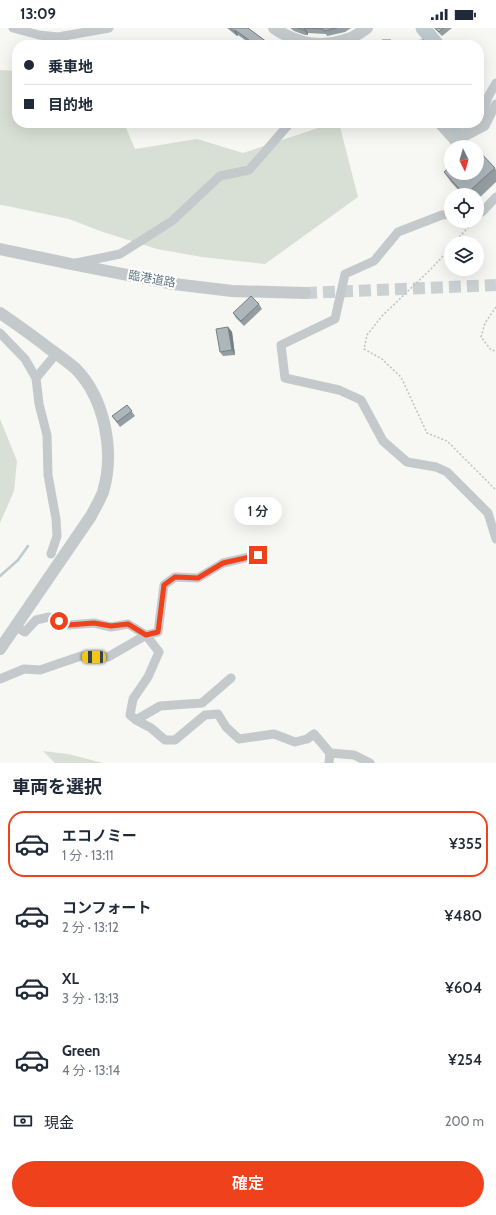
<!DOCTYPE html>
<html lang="ja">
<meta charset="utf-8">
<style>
:root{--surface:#fff;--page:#f2f2f3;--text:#1f2937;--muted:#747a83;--line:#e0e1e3;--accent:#ef411b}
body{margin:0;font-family:Cabin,"Noto Sans JP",sans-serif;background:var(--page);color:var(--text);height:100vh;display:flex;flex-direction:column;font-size:15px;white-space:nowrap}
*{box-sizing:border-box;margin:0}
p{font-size:13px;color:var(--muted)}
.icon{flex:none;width:22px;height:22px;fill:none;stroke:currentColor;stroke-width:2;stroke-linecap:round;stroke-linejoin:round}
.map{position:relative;height:735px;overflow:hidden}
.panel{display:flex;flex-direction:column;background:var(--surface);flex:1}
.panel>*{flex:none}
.hud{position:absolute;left:12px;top:12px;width:472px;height:88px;border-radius:16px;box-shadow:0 4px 16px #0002;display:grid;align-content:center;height:88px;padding:0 12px;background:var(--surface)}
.needle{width:26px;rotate:175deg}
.fabs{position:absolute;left:444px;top:112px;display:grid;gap:8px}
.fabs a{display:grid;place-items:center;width:40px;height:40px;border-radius:50%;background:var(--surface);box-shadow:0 4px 16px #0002;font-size:20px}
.end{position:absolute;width:18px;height:18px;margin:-9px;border:5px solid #ef411b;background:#fff;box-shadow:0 0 0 2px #fff}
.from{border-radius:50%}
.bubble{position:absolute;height:28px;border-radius:14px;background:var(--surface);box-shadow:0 4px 16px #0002;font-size:13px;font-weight:600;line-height:28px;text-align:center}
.car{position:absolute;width:12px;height:24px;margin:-12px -6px;border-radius:5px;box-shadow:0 0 3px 1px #0007;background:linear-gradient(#f5c518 24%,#345 0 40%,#f5c518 0 76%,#345 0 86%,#f5c518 0)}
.hud b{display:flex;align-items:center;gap:14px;height:38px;font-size:15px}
.hud b+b{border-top:1px solid var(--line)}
.hud i{width:10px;height:10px;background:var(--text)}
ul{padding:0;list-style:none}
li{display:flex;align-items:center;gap:12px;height:66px;margin:0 8px 6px;padding:0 4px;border:2px solid transparent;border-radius:16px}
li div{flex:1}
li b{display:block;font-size:15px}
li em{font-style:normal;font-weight:600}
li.active{border-color:var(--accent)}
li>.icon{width:36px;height:36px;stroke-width:1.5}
h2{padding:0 12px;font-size:18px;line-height:48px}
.pay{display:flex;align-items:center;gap:10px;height:44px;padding:0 12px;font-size:15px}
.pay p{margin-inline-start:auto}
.button{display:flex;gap:8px;margin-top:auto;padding:8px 12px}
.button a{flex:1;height:46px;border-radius:24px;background:var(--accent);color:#fff;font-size:16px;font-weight:600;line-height:46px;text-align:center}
.status{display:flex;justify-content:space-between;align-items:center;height:28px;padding:0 20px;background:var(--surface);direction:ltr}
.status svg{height:11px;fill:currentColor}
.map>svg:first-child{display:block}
</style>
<div class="status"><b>13:09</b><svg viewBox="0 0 49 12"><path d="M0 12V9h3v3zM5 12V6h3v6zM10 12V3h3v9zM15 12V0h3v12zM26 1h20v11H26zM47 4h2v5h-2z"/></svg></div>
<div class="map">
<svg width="496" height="735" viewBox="0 0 496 735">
<rect width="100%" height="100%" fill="#f7f7f3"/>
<g fill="#d8dfd4">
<polygon points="0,42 17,43 17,95 124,95 135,121 197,111 243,125 333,95 339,95 358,169 265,236 202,229 157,221 103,204 69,191 2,177 0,177"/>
<polygon points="0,391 17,433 14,463 0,495"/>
<polygon points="43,723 68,726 103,735 55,735"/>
</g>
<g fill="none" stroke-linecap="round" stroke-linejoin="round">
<polyline stroke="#bdcace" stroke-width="2.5" points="0,548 18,532 28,518"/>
<g stroke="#bdcace" stroke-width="15">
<polyline points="423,0 437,17"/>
<polyline points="449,95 455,101"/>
</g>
<polyline stroke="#cbd1d2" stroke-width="12" stroke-dasharray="12 6" stroke-linecap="butt" points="305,265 496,257"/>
<g stroke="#bfc2c4" stroke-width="1.5" stroke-dasharray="2 2" stroke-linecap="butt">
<polyline points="454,215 474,193"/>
<polyline points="451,219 433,239 382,288 367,307 364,321 382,331 401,349 427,405 447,413 496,462"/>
<polyline points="496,279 485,295 481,309 491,322 496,323"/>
</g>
<g stroke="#c4c9cb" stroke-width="9">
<polyline points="13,0 39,7 58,9 109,0"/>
<polyline points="479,91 482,88 488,69 496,55"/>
<polyline points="438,95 455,114 475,95"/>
<polyline points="455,114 485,98 496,76"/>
<polyline points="477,185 482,184 496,169"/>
<polyline points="451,186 442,187 398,204 374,233 345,246 335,291 281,317 285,350 339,362 361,372 383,413 407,434 436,439 447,444 488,485 496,511"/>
<polyline points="76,235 120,226 172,193 220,148 249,142 290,95"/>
<polyline points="0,305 25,331 36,350 56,326"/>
<polyline points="36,350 39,376 47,407 48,447 56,491 57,508 51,526"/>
<polyline points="16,599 25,604 36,592 49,589 68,597 94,595 111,599 128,596 146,607 159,624 148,649 133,671 130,687 136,692 151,700 165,712 175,712 205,687 218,686 226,699 239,711 274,706 295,714 307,711 314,706 330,725 329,735"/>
<polyline points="0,651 24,641 40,642 81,628 108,629 146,607 158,604 164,557 175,549 198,550 223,535 258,527"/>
<polyline points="136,692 160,678 202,675 231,650"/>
<polyline points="330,725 354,727 370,735"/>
</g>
<g stroke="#c4c9cb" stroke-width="12">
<path d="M274,0C297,16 321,21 348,11C355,9 361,4 367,0"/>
<polyline points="0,221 71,236 174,256 232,263 305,265"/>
<path d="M0,285C16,296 32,307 47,319C57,326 67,333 76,341C105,371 115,424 103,464C100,472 95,480 91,488L0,621"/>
</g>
</g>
<g fill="#949da1">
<polygon points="227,0 248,0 271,17 252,17 238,7 237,8"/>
<polygon points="290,0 351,0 345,4 327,8 326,6 308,5 308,7 305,7 294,3"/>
<polygon points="434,0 452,0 442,8"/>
<polygon points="495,140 496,142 496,154 477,172 477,167 463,167 451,154 444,144"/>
<polygon points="259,276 262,281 244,298 236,290 233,285"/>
<polygon points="228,299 232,304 235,327 223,328 220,324"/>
<polygon points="127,377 135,388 120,399 112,388"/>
</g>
<g fill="#787f83">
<polygon points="305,0 308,5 308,7 304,2"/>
<polygon points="235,2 238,7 237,8 234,3"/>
<polygon points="391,12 394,16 394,17 391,17"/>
<polygon points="424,12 427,17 424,17"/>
<polygon points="228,299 232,304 235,327 232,322"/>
</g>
<g fill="#acb6bb" stroke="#787f83">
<polygon points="230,0 248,0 271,17 258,17 254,14 253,15 235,2 234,3"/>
<polygon points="297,0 337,0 324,3 323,1 305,0 304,2"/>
<polygon points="435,0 443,0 439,4"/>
<polygon points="382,12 391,12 391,17 353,17 352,15 369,14 369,16 382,15"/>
<polygon points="424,12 424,17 413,17 412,13"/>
<polygon points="477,121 495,140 465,167 444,144 451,138 451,145 477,145"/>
<polygon points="251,268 259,276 241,293 233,285"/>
<polygon points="228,299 232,322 220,324 216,301"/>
<polygon points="127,377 132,383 117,394 112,388"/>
</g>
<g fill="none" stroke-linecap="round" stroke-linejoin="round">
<polyline stroke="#ef411b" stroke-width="5" points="59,593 68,597 94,595 111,598 128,596 146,607 158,604 164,557 175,549 198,550 223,535 258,527"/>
</g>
<g text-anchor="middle" stroke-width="4" stroke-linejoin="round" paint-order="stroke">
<g font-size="12" fill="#637986" stroke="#fff">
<text transform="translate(152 251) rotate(10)" y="4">臨港道路</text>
</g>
</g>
</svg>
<div class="fabs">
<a><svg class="needle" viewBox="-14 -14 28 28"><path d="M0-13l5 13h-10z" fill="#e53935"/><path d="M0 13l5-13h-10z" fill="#747a83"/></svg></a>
<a><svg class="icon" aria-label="locate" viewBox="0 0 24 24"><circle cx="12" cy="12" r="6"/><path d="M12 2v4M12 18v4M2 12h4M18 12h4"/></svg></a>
<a><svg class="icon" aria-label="layers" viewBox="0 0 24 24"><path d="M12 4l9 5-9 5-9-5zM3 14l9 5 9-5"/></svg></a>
</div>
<i class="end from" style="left:59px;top:593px"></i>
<i class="end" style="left:258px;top:527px"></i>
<div class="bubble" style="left:234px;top:469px;width:48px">1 分</div>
<i class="car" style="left:94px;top:629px;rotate:271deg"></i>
<div class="hud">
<b><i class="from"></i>乗車地</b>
<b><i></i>目的地</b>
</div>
</div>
<section class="panel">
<h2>車両を選択</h2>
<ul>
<li class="active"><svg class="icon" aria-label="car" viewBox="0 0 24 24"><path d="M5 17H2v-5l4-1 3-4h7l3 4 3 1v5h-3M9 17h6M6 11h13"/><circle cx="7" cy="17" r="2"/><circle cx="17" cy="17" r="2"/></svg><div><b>エコノミー</b><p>1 分 · 13:11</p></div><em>¥355</em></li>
<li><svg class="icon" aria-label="car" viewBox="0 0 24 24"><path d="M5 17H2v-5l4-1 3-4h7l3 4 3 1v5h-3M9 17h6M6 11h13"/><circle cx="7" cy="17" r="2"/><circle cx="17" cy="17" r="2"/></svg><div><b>コンフォート</b><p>2 分 · 13:12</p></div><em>¥480</em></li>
<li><svg class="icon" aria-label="car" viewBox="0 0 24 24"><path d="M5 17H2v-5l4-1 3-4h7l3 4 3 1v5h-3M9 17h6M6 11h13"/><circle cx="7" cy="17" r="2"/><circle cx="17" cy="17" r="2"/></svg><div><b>XL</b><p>3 分 · 13:13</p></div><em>¥604</em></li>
<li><svg class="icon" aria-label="car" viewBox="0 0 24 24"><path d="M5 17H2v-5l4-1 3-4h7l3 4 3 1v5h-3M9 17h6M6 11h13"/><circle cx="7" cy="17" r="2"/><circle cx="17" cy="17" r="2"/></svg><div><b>Green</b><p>4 分 · 13:14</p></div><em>¥254</em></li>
</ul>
<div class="pay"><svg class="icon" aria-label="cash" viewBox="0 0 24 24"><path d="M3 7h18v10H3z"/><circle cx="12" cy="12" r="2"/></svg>現金<p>200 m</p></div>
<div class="button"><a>確定</a></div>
</section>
